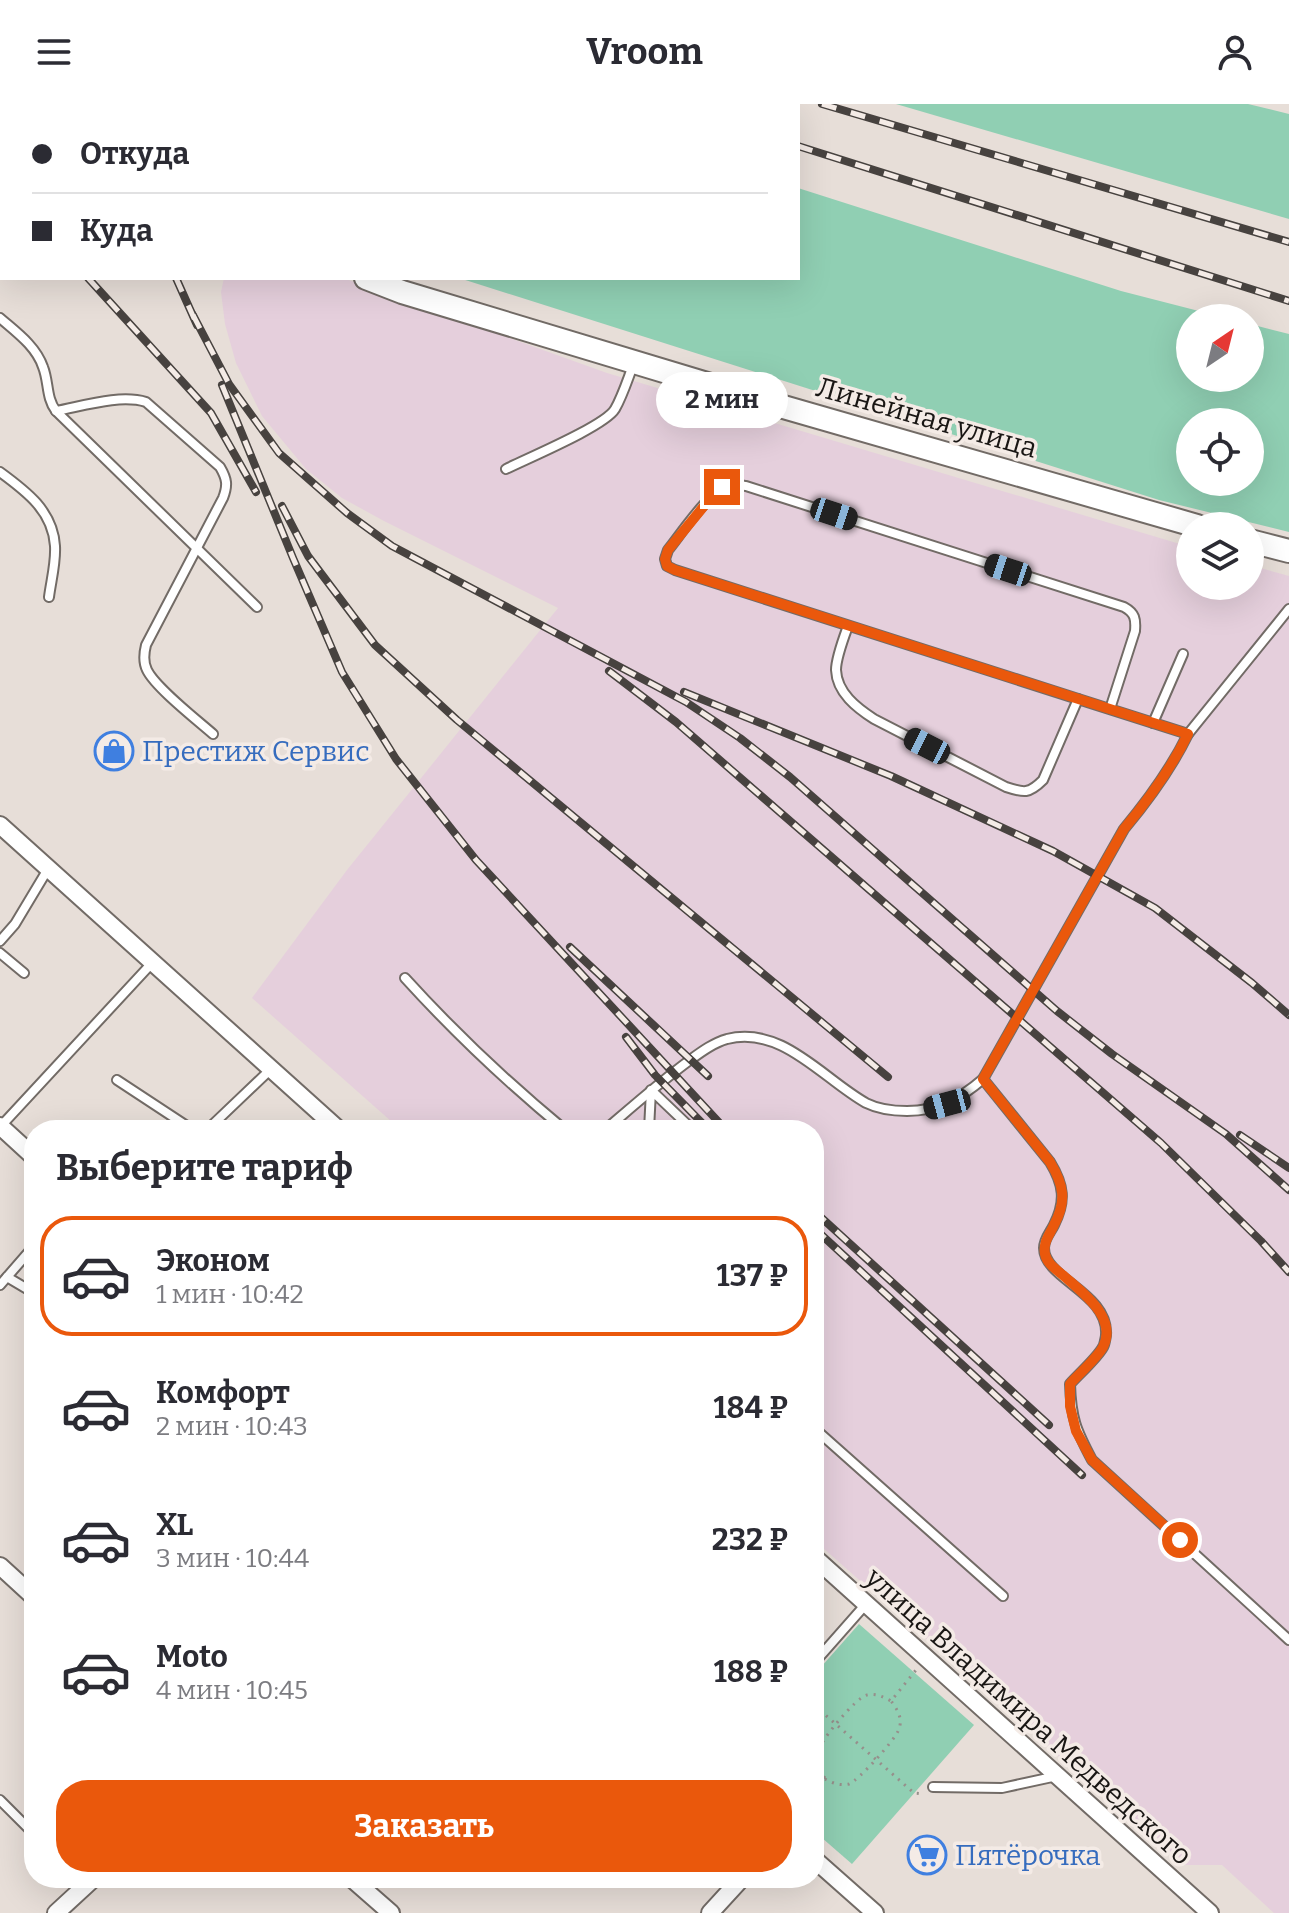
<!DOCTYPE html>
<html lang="ru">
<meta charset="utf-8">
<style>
:root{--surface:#fff;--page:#f7f7f7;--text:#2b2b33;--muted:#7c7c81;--line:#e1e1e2;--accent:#ea580c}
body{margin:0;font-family:Bitter,serif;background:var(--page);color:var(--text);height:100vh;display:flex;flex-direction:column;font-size:30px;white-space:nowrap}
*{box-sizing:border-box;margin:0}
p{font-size:26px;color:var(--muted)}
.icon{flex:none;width:44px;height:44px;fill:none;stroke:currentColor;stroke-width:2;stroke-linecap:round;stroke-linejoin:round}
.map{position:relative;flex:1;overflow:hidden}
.drawer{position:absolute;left:24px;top:1016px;width:800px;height:768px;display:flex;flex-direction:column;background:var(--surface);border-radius:32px;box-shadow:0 8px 32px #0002}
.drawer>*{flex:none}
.guide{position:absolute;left:0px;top:0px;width:800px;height:176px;box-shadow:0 8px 32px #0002;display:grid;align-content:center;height:176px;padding:0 32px;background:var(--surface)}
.needle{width:52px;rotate:35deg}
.buttons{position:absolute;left:1176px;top:200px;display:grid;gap:16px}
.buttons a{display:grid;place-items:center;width:88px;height:88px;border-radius:50%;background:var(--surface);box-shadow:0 8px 32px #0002;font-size:40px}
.end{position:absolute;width:36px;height:36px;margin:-18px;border:10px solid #ea580c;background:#fff;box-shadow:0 0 0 4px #fff}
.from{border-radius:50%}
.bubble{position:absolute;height:56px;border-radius:28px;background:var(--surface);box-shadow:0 8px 32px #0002;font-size:26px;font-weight:700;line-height:56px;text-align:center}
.car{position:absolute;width:24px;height:48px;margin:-24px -12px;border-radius:10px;box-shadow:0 0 6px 2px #0007;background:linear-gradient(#222 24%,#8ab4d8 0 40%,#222 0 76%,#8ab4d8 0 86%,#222 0)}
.guide b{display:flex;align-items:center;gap:28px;height:76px;font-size:30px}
.guide b+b{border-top:2px solid var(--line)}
.guide i{width:20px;height:20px;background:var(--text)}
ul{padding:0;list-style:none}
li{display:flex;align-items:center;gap:24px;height:120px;margin:0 16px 12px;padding:0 16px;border:4px solid transparent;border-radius:32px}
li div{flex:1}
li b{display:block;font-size:30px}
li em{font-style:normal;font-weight:700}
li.on{border-color:var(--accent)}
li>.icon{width:72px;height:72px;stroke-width:1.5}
h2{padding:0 32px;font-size:36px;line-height:96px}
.cta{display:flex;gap:16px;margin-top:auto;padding:16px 32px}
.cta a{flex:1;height:92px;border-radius:32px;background:var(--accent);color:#fff;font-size:32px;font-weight:700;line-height:92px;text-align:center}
header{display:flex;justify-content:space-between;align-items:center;height:104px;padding:0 32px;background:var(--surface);font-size:36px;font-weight:700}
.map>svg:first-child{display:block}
</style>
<header><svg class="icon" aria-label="menu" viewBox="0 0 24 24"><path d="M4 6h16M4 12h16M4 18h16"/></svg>Vroom<svg class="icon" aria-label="person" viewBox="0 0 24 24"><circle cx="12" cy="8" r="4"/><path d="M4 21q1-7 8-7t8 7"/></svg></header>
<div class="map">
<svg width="1289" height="1809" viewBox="0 0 1289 1809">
<rect width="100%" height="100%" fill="#e7ded8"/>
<polygon fill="#e5cfdc" points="224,174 343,174 607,269 1190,443 1190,482 1250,482 1250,461 1289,472 1289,1809 1274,1809 1222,1761 1182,1761 814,1436 814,1026 401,1026 252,894 347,766 558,504 384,417 342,394 306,365 262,312 236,259 225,220 221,188"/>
<g fill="#90cfb3" fill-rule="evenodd">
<polygon points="352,0 535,0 542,2 354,2"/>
<polygon points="896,0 1248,0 1289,10 1289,115"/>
<path d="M798,84L1121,187L1226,214H1190V274H1250V220L1289,230V428L1159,396L459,174H798ZM1250,318V378H1190V318Z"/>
<polygon points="859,1520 974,1621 852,1760 814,1727 814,1571"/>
</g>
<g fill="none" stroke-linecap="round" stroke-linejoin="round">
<defs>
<g id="lane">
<path d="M0,214C16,228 36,242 43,263C49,278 46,294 56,307L257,503"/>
<path d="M56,307C83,302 120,290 146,298L220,363C227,375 228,381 223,394L146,541C144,549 143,558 147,566C155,583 197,616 213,630"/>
<path d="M506,365C528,354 605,322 615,305C623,291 628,274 634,259"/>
<path d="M0,368C26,387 53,407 55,442C56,459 51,477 49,493"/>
<path d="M848,522C844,533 836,554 836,566C837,589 857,604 874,615L1006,683C1024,689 1029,690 1043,676L1078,595"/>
<path d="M1110,605L1135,527C1136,515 1135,509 1124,503L746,382C745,382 734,380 733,380C713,381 681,430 668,446L665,455L667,462L675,466L1078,595C1115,607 1151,618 1188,630L1289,505"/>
<polyline points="1153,619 1183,550"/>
<polyline points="0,837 15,820 48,765"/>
<polyline points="0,849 24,869"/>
<path d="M405,874C455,929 508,979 565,1026"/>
<path d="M983,975L1050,1058C1064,1081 1066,1097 1054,1121C1050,1129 1044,1135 1044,1144C1044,1175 1109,1189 1106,1231C1106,1232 1104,1243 1103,1243C1098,1253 1078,1271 1070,1280C1071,1314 1076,1326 1092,1356L1289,1536"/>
<polyline points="117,976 193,1026"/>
<polyline points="1,1022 152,859"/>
<polyline points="207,1026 271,965"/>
<path d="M605,1026C633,1002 660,978 690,956C701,948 713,939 727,935C782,921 823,975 866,999C878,1005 894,1007 907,1007C938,1007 961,994 983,975L1124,725C1149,695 1171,665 1188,630"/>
<polyline points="649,1026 651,986 693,1026"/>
<polyline points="7,1173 34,1189"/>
<polyline points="0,1181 34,1142"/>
<polyline points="814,1324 1003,1492"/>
<polyline points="814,1559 866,1500"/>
<polyline points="933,1683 1002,1684 1057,1672"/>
<polyline points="0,1696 34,1730"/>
</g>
<g id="street">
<polyline points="0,120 2,118"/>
<polyline points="0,721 339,1026"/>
<polyline points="0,1022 34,1053"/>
<polyline points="814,1453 1210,1809"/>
<polyline points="0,1462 34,1493"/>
<polyline points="814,1755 875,1809"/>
<polyline points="351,1774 391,1809"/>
<polyline points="56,1809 94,1774"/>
<polyline points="710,1809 742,1774"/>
</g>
<g id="secondary">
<polyline points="0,19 2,21"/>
<polyline points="366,174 402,188 780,302 1197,422"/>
<polyline points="1250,437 1289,447"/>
</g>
</defs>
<use href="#lane" stroke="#726b66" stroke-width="12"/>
<use href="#street" stroke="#726b66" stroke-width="20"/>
<use href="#secondary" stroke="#726b66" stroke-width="26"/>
<g stroke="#968f8b" stroke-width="3" stroke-dasharray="2 6" stroke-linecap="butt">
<polyline points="814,1601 914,1689 924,1690"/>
<path d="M825,1674C819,1667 815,1661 816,1652C817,1640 856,1593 867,1591C877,1589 883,1593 891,1597"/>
<path d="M814,1687L825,1675C833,1679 839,1682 849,1680C858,1677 896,1635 899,1625C903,1614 897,1605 891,1597L916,1566"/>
</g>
<use href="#lane" stroke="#fff" stroke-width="8"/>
<use href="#street" stroke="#fff" stroke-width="16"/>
<use href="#secondary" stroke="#fff" stroke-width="22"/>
<defs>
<g id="rail">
<polyline points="93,0 94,2"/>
<polyline points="666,0 673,2"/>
<polyline points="700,0 707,2"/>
<polyline points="822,0 1289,138"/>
<polyline points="798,42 1289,197"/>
<polyline points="0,89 2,91"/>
<polyline points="88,174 211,309 256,388"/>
<polyline points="176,174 197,221"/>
<polyline points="193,211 229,280 279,349 347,409 392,442 686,598 740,634 790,673 1057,907 1112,950 1226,1030 1289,1086"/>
<polyline points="222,281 293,454 342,568 396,655 476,756 726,1026"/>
<polyline points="282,402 308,452 375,541 457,616 888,973"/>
<polyline points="609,567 676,618 1161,1039 1261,1137 1289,1168"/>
<polyline points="684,588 891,672 1053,747 1155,804 1252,879 1289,911"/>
<polyline points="570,843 708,972"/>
<polyline points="626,933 655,971 709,1026"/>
<polyline points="1240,1031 1289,1064"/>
<polyline points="814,1107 1049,1321"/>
<polyline points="814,1124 1082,1371"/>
</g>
</defs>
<use href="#rail" stroke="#47423f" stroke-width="8"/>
<use href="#rail" stroke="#f4ebe6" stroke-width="5" stroke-dasharray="15" stroke-linecap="butt"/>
</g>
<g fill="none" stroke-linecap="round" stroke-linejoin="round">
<path stroke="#ea580c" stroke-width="10" d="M722,383L713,391L668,446L665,455L667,462L675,466L1188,630C1171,665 1149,695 1124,725L983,975L1050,1058C1064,1081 1067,1097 1054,1121C1049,1132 1043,1138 1045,1150C1047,1160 1057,1166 1065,1173C1083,1189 1118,1214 1103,1243C1098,1253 1078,1271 1070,1280V1302L1076,1327L1092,1356L1180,1436"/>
</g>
<defs>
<symbol id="shop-ring" viewBox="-11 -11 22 22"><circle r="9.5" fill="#f4ebe6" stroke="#3f7fe0" stroke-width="1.5"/><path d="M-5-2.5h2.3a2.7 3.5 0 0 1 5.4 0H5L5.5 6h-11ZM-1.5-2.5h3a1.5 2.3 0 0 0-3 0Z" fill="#3f7fe0"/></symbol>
<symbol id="supermarket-ring" viewBox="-11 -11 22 22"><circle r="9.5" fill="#f4ebe6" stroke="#3f7fe0" stroke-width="1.5"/><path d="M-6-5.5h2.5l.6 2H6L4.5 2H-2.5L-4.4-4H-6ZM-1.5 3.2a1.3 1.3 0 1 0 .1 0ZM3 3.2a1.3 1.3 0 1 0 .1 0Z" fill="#3f7fe0"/></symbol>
</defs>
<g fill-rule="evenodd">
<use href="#shop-ring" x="92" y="625" width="44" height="44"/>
<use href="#supermarket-ring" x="905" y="1729" width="44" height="44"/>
</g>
<g text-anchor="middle" stroke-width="7" stroke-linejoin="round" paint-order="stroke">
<g font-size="28" fill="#191614" stroke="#f4ebe6">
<text transform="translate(927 313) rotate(16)" y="10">Линейная улица</text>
<text transform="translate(1029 1612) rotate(42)" y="10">улица Владимира Медведского</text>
</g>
<g font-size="28" fill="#366cbe" stroke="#f4ebe6" text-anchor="start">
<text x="142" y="657">Престиж Сервис</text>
<text x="955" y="1761">Пятёрочка</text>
</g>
</g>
</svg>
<div class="buttons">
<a><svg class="needle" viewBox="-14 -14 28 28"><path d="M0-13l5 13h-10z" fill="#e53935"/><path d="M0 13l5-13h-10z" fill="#7c7c81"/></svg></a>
<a><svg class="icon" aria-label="locate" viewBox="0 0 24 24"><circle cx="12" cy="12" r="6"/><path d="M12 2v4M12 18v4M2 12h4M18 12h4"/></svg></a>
<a><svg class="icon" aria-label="layers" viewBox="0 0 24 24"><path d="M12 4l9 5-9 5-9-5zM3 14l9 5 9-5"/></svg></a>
</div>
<i class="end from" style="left:1180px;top:1436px"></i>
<i class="end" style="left:722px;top:383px"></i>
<div class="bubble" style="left:656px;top:268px;width:132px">2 мин</div>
<i class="car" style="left:834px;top:410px;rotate:108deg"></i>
<i class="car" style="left:1008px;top:466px;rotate:288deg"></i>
<i class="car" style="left:927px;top:642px;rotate:297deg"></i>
<i class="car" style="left:947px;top:1000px;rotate:255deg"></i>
<div class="guide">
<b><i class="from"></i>Откуда</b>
<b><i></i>Куда</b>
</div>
<section class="drawer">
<h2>Выберите тариф</h2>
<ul>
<li class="on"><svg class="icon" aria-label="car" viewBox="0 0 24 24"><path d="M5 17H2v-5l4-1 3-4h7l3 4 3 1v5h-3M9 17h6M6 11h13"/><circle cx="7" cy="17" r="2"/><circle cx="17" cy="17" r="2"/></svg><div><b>Эконом</b><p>1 мин · 10:42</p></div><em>137 ₽</em></li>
<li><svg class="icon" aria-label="car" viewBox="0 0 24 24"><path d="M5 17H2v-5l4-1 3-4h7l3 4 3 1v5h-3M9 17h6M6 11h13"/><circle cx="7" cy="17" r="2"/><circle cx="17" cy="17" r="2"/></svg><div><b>Комфорт</b><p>2 мин · 10:43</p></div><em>184 ₽</em></li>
<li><svg class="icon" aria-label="car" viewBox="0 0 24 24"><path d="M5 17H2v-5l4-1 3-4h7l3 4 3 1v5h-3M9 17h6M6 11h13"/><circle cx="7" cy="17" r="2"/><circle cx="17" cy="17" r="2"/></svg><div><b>XL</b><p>3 мин · 10:44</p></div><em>232 ₽</em></li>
<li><svg class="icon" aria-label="car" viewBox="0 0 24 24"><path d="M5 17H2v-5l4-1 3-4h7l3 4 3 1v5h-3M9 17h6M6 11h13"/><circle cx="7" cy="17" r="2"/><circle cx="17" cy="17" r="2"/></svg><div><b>Moto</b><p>4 мин · 10:45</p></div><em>188 ₽</em></li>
</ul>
<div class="cta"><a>Заказать</a></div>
</section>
</div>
